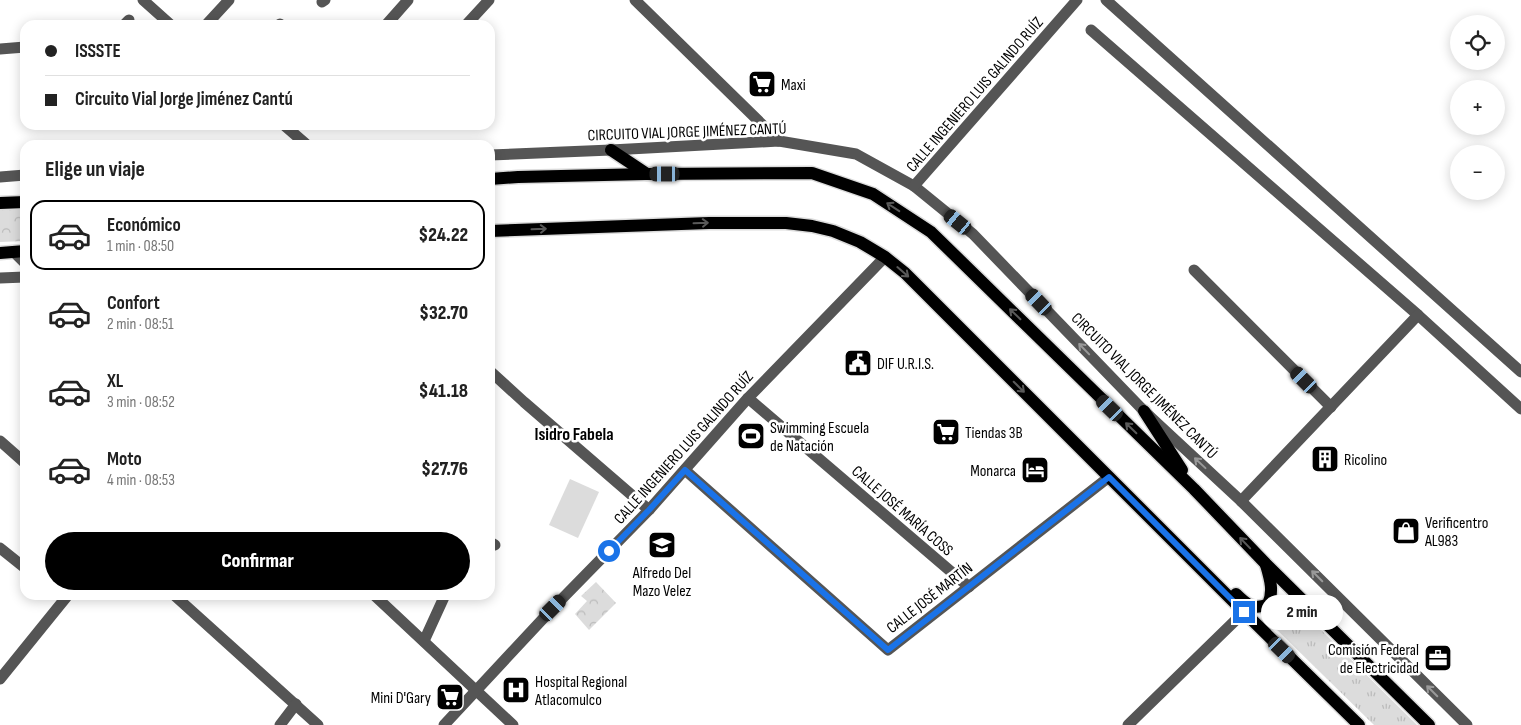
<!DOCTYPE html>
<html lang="es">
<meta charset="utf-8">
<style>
:root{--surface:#fff;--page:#f2f2f2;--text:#222;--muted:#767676;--line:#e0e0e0;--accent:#000}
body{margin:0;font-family:"Sofia Sans Condensed",sans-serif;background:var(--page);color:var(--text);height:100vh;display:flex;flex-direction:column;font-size:19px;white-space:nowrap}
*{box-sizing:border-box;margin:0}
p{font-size:16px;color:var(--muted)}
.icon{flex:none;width:28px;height:28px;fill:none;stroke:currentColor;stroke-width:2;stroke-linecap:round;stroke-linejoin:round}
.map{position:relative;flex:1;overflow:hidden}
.drawer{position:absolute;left:20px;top:140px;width:475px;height:460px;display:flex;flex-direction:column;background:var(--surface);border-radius:15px;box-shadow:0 2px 12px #0003}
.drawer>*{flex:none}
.hud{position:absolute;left:20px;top:20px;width:475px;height:110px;border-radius:15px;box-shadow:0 2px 12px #0003;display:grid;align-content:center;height:110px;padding:0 25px;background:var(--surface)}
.fabs{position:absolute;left:1450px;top:15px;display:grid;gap:10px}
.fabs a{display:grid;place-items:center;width:55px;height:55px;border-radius:50%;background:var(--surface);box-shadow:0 2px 12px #0003;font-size:25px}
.end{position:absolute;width:22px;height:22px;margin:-11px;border:6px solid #1a73e8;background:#fff;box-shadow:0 0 0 2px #fff}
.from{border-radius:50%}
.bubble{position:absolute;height:35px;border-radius:18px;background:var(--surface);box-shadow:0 2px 12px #0003;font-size:16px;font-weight:800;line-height:35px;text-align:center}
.car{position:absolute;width:15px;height:30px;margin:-15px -8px;border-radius:6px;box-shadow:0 0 4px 1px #0007;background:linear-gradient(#222 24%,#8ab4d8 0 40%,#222 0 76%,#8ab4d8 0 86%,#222 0)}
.hud b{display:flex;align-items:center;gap:18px;height:48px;font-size:19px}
.hud b+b{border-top:1px solid var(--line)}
.hud i{width:12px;height:12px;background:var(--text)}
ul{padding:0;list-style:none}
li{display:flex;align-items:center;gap:15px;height:70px;margin:0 10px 8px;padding:0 15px;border:2px solid transparent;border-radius:15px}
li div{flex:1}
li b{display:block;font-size:19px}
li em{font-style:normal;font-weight:800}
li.active{border-color:var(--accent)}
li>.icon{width:45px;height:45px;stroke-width:1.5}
h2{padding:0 25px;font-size:22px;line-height:60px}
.button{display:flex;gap:10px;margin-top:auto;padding:10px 25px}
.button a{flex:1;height:58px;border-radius:30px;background:var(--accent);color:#fff;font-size:20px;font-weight:800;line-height:58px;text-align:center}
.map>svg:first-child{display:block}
</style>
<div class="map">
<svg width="1521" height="725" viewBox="0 0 1521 725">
<defs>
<pattern id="grass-tufts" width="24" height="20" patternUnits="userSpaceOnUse" patternTransform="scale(1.25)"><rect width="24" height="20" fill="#dcdcdc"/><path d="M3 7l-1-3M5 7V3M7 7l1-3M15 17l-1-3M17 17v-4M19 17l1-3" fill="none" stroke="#bbb"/></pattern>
<pattern id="park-crowns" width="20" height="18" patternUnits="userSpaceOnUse" patternTransform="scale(1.25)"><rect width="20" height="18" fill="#dcdcdc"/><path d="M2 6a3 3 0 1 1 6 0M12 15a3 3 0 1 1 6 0" fill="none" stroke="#bbb"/></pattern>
</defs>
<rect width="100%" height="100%" fill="#fff"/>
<polygon fill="url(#grass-tufts)" points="1287,596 1417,725 1374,725 1265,618"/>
<g fill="url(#park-crowns)">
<polygon points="25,208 25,241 0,242 0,209"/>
<polygon points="596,582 616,603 589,630 575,614 587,601 581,596"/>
</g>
<polygon fill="#dcdcdc" points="570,479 599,492 578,538 549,525"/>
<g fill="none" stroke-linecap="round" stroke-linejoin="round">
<defs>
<g id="major">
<polyline points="611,150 647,174"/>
<polyline points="490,179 518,177 647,174 812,173 873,194 931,232 1194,489 1266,564 1429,725"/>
<polyline points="0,203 25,202"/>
<polyline points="490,231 709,223 786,223 812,226 833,231 860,242 885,257 905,273 1244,612 1359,725"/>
<polyline points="0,253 25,251"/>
<polyline points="1144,411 1182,470"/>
<path d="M1236,594C1246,604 1254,611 1268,604C1274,591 1270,579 1266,565"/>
</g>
</defs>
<use href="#major" stroke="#dbdbdb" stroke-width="15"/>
<g stroke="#555" stroke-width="11">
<polyline points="143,0 171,25"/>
<polyline points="635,0 779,141"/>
<polyline points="1106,0 1521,372"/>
<polyline points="322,2 325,0"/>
<polyline points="124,25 129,20"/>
<polyline points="206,25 229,0"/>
<polyline points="279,25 280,24"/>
<polyline points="386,25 408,0"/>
<polyline points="466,25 489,0"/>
<polyline points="1091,30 1418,315 1521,409"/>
<polyline points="0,49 25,47"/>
<polyline points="284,125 307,145"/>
<polyline points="490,155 611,150 779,141 856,154 914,186 973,234 1144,411 1241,501 1467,725"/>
<polyline points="0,177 25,175"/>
<polyline points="914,186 1077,0"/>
<polyline points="14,252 25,263"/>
<polyline points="1194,270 1331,407"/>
<polyline points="0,278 25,277"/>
<polyline points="490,371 524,402 649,510"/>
<polyline points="748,398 969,587"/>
<polyline points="0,441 25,463"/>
<polyline points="685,470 888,650 1109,477"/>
<polyline points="1241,501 1418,315"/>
<polyline points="490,542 495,545"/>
<polyline points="0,548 25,568"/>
<polyline points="174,595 318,725"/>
<polyline points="374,595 513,725"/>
<polyline points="424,641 445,595"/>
<polyline points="0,679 68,595"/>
<polyline points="280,725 296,704"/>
<polyline points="444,725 553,608 649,510 748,398 885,257"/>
<polyline points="1128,725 1244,612"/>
</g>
<use href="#major" stroke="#000" stroke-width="12"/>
</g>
<defs><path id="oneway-shaft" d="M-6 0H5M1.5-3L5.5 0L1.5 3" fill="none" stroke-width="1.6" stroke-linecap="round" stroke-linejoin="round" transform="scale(1.25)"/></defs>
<g stroke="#595959">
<use href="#oneway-shaft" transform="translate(893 207) rotate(-147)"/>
<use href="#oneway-shaft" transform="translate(701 223) rotate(-2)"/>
<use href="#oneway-shaft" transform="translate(539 229) rotate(-2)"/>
<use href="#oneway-shaft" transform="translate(903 272) rotate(41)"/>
<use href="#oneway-shaft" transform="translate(1015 314) rotate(-136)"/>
<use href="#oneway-shaft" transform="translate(1019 387) rotate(45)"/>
<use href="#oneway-shaft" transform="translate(1131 428) rotate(-136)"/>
<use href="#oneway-shaft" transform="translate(1245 543) rotate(-134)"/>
</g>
<g stroke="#999">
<use href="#oneway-shaft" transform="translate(1084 349) rotate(-134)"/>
<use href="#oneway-shaft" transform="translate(1200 463) rotate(-137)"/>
<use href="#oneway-shaft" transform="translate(1317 576) rotate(-135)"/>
<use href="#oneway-shaft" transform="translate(1432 691) rotate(-135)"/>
</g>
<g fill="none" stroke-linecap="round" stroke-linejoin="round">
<polyline stroke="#1a73e8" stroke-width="6" points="609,551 649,510 685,470 888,650 1109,477 1244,612"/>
</g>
<defs>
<symbol id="supermarket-square" viewBox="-11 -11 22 22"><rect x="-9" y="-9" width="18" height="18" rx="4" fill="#000" stroke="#fff"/><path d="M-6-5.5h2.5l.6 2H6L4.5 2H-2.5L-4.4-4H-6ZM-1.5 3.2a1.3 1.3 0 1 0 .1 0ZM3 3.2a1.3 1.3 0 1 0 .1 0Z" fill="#fff"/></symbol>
<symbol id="civic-square" viewBox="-11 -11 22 22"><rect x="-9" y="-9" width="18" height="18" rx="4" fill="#000" stroke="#fff"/><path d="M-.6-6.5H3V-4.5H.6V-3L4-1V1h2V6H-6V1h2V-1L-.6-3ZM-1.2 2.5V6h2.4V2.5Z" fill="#fff"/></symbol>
<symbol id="stadium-square" viewBox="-11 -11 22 22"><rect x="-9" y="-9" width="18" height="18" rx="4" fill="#000" stroke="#fff"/><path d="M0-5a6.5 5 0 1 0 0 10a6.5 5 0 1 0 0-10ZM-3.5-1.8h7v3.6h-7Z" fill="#fff"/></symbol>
<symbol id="building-square" viewBox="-11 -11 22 22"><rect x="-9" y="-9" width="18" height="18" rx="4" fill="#000" stroke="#fff"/><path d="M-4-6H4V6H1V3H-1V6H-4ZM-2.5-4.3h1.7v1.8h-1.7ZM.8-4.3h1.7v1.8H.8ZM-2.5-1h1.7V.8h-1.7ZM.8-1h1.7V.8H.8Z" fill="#fff"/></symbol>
<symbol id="hotel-square" viewBox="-11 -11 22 22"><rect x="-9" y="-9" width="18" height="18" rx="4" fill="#000" stroke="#fff"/><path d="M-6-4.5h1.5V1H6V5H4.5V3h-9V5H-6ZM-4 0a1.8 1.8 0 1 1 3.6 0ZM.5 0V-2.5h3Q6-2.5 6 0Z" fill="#fff"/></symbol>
<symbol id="shop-square" viewBox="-11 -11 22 22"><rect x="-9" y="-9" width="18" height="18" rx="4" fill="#000" stroke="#fff"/><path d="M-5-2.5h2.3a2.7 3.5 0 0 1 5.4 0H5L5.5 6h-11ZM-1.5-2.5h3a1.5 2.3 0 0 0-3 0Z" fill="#fff"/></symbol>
<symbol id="school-square" viewBox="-11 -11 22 22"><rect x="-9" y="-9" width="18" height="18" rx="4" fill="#000" stroke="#fff"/><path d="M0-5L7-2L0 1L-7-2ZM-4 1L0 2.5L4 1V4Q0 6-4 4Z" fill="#fff"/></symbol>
<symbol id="office-square" viewBox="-11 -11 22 22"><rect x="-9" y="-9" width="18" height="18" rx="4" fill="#000" stroke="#fff"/><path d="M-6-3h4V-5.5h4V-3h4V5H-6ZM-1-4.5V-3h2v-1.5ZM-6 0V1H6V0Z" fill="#fff"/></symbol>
<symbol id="hospital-square" viewBox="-11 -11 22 22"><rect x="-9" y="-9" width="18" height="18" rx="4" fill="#000" stroke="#fff"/><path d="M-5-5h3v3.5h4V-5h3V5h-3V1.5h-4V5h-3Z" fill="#fff"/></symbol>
</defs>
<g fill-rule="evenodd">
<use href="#supermarket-square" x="746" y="68" width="32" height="32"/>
<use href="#civic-square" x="842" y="347" width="32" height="32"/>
<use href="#supermarket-square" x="930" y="416" width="32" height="32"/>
<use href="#stadium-square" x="735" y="420" width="32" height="32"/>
<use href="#building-square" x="1309" y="443" width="32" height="32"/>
<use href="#hotel-square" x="1019" y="454" width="32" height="32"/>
<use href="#shop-square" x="1390" y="515" width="32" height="32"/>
<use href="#school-square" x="646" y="529" width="32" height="32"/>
<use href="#office-square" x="1422" y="642" width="32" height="32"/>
<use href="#hospital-square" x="500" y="674" width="32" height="32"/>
<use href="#supermarket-square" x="434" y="681" width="32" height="32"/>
</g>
<g text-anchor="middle" stroke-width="5" stroke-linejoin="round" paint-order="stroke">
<g font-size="16" fill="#000" stroke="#fff" text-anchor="start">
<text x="781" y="90">Maxi</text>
<text x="877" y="369">DIF U.R.I.S.</text>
<text x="770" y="433">Swimming Escuela<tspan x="770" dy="18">de Natación</tspan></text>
<text x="965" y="438">Tiendas 3B</text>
<text x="1344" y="465">Ricolino</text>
<text x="1016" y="476" text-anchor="end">Monarca</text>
<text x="1425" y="528">Verificentro<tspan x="1425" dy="18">AL983</tspan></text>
<text x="662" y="578" text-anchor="middle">Alfredo Del<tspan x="662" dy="18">Mazo Velez</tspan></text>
<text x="1419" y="655" text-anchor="end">Comisión Federal<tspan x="1419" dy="18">de Electricidad</tspan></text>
<text x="535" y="687">Hospital Regional<tspan x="535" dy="18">Atlacomulco</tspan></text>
<text x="431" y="703" text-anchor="end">Mini D'Gary</text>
</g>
<g font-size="16" fill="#000" stroke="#fff">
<text transform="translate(974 94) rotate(-49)" y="6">CALLE INGENIERO LUIS GALINDO RUÍZ</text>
<text transform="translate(687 131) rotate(-2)" y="6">CIRCUITO VIAL JORGE JIMÉNEZ CANTÚ</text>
<text transform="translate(1145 385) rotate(45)" y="6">CIRCUITO VIAL JORGE JIMÉNEZ CANTÚ</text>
<text transform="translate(683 447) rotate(-48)" y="6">CALLE INGENIERO LUIS GALINDO RUÍZ</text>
<text transform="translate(903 510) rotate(41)" y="6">CALLE JOSÉ MARÍA COSS</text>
<text transform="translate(929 597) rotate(-38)" y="6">CALLE JOSÉ MARTÍN</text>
</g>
<g font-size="18" font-weight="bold" fill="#000" stroke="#fff">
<text x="574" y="440">Isidro Fabela</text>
</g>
</g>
</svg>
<div class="fabs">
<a><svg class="icon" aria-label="locate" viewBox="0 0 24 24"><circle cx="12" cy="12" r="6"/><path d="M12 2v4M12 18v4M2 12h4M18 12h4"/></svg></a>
<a>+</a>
<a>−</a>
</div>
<i class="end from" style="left:609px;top:551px"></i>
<i class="end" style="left:1244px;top:612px"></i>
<div class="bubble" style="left:1261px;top:595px;width:82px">2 min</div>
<i class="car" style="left:665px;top:174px;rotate:270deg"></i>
<i class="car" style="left:958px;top:222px;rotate:309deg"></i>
<i class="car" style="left:1039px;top:302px;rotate:316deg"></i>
<i class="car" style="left:1304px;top:380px;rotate:315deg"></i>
<i class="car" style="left:1110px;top:408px;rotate:314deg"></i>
<i class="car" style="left:553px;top:608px;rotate:45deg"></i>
<i class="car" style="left:1282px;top:650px;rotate:134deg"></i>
<div class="hud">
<b><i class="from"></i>ISSSTE</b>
<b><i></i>Circuito Vial Jorge Jiménez Cantú</b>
</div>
<section class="drawer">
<h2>Elige un viaje</h2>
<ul>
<li class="active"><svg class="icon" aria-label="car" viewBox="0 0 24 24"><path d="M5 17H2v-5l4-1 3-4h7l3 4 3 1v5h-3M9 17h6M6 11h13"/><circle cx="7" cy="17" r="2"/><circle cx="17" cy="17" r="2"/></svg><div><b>Económico</b><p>1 min · 08:50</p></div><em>$24.22</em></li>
<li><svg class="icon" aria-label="car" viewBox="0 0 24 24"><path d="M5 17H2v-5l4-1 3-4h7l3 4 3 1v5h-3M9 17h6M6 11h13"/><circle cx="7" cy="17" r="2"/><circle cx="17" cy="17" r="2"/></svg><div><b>Confort</b><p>2 min · 08:51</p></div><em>$32.70</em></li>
<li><svg class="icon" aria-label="car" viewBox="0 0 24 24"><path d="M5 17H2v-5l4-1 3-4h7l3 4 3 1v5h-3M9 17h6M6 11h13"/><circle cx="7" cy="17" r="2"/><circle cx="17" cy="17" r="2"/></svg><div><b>XL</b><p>3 min · 08:52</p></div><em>$41.18</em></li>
<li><svg class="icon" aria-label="car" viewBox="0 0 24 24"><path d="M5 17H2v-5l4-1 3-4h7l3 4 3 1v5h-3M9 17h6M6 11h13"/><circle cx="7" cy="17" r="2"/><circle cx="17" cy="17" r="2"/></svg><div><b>Moto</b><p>4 min · 08:53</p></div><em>$27.76</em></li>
</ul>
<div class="button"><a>Confirmar</a></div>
</section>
</div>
